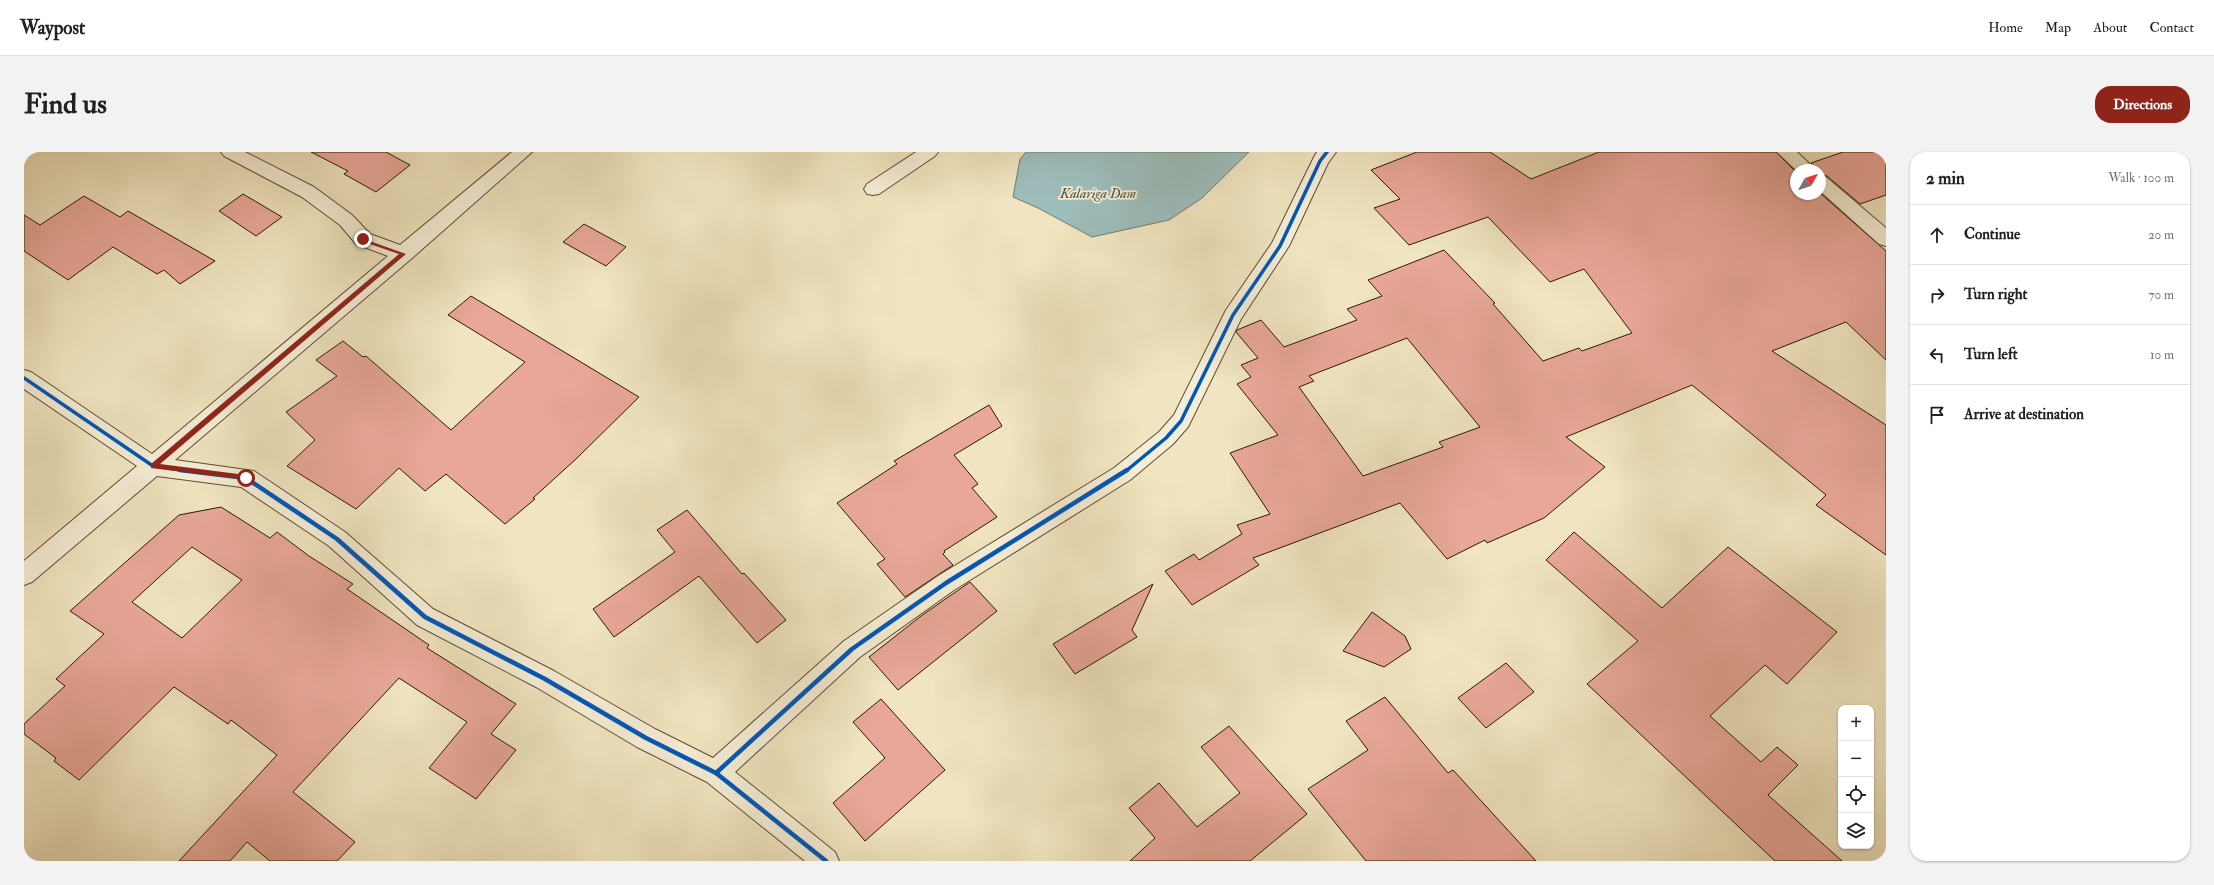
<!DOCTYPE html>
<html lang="en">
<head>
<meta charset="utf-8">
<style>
  body { margin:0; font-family:"IM FELL Double Pica",serif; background:#f2f2f2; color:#202124 }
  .controls { position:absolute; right:12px; bottom:12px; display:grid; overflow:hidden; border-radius:8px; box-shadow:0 1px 3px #0004 }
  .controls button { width:36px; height:36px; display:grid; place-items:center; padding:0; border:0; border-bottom:1px solid #e0e0e0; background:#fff; color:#202124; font:20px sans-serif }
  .compass { position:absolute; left:1766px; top:12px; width:36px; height:36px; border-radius:50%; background:#fff; box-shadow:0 1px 3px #0004; rotate:51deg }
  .stop { position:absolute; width:12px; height:12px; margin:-9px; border:3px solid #8f2418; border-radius:50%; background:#fff }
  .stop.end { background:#8f2418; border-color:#fff; box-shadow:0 1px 4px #0008 }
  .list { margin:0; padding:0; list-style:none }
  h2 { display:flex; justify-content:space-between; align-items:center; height:52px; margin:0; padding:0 16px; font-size:17px }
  h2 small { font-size:13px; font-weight:400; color:#757577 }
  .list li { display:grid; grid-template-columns:26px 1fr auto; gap:12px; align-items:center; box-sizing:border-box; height:60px; padding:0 16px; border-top:1px solid #e0e0e0 }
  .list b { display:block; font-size:15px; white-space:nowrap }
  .list em { font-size:13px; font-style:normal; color:#757577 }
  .icon { flex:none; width:22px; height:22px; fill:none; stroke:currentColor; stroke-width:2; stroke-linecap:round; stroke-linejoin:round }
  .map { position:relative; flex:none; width:1862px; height:709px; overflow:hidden; border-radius:16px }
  header { display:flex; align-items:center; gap:24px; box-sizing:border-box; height:56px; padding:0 20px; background:#fff; border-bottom:1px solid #e0e0e0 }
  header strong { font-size:19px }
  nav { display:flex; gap:22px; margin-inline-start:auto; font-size:14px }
  .intro { display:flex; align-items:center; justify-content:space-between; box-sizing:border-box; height:96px; padding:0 24px }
  h1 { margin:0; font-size:28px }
  .button { padding:10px 18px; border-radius:16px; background:#8f2418; color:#fff; font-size:14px; font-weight:700 }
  main { display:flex; gap:24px; padding:0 24px }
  aside { flex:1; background:#fff; border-radius:16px; box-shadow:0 1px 3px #0004 }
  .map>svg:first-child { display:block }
  .water { fill:#9dbdbb; stroke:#717b70 }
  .building { fill:#e8a798; stroke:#2f1800; fill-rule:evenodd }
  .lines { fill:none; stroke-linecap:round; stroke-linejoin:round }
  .street-casing { stroke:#5f4b30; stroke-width:2 }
  .street { fill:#f5eed6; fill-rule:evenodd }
  .cycleway-far1-casing { stroke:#f5eed6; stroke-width:5.5 }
  .cycleway-casing { stroke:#f5eed6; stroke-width:7 }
  .cycleway-far1 { stroke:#0057b8; stroke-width:3.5 }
  .cycleway { stroke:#0057b8; stroke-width:4.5 }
  .route { fill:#8f2418 }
  .labels { text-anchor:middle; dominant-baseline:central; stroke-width:3.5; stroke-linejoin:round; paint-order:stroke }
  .water-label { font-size:14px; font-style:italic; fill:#565241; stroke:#f5eed6 }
</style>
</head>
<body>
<header>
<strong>Waypost</strong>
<nav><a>Home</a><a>Map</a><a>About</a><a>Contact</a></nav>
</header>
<div class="intro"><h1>Find us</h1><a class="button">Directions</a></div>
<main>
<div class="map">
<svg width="1862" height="709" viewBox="0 0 1862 709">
  <rect width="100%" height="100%" fill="#f0e5c0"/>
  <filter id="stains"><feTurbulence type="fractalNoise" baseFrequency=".005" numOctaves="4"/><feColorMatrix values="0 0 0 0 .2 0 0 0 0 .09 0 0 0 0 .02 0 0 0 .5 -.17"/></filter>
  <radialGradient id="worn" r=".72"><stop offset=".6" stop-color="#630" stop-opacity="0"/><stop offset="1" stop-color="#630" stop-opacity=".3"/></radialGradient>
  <polygon class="water" points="1002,0 1225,0 1178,46 1145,68 1068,85 1014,56 989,45 996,7"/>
  <g class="building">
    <polygon points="287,0 362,0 386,13 352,40 320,22 324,19"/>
    <path d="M 1393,0 L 1466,0 L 1507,27 L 1575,0 L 1752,0 L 1772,20 L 1772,42 L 1796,41 L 1862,99 L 1862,208 L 1822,170 L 1748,199 L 1862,273 L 1862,403 L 1792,353 L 1802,343 L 1668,233 L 1542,285 L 1581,315 L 1520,366 L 1463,391 L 1461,388 L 1423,407 L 1376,351 L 1229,406 L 1235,413 L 1168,453 L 1141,419 L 1170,402 L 1175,408 L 1218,382 L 1213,373 L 1246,362 L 1206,301 L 1254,283 L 1213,232 L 1227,225 L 1217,213 L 1234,206 L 1212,180 L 1213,178 L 1237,168 L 1260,195 L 1333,168 L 1323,157 L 1358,144 L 1344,128 L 1420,98 L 1471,151 L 1469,152 L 1519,209 L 1555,196 L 1558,199 L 1608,181 L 1560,117 L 1526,130 L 1464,65 L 1385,93 L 1350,56 L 1376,47 L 1347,18 ZM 1383,186 L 1456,275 L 1415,290 L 1419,295 L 1339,324 L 1275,235 L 1290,229 L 1285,224 Z"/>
    <polygon points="1819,0 1862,0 1862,43 1836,52 1803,24 1796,22 1796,18 1787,11"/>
    <polygon points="219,42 258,65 232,84 195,59"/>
    <polygon points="60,44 96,65 104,59 191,109 156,132 140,118 133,122 89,95 44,128 0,99 0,63 16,73"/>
    <polygon points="560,72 602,95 582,114 539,90"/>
    <polygon points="447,144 615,245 552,307 509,346 511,347 481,372 422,322 401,339 375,316 332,357 263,314 291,288 262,260 313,224 292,208 319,189 339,205 342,204 427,278 501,210 424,163"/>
    <polygon points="965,253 978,274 930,303 954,332 948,336 973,365 920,399 921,400 919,402 929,413 881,445 853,412 861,407 813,351 873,312 870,309"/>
    <path d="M 197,355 L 246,386 L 253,380 L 285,404 L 329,432 L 323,437 L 405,493 L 403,496 L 492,552 L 467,582 L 492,598 L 452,647 L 405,616 L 443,570 L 375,526 L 269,640 L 331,690 L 313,709 L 246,709 L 223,690 L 206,709 L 155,709 L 253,603 L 207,568 L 204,572 L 150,535 L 55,628 L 30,609 L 32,606 L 0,582 L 0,572 L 41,534 L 32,527 L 80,482 L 46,459 L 155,363 ZM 168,395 L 218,428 L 158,486 L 108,450 Z"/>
    <polygon points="663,358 718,422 720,421 762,468 733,491 675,424 590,485 569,457 651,400 633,378"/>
    <polygon points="1550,380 1638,456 1704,395 1813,480 1763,532 1741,513 1686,564 1737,610 1753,595 1774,613 1744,643 1818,709 1751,709 1563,532 1614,489 1522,408"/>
    <polygon points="946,430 973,459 874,538 845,505 897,464"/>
    <polygon points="1129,432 1108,478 1113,485 1051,522 1029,492"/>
    <polygon points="1348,460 1381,484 1387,497 1360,515 1319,499"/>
    <polygon points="1482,511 1510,540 1462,576 1434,546"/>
    <polygon points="1361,545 1424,621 1429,618 1512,709 1342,709 1284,637 1344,598 1322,569"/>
    <polygon points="857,547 921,618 841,689 809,651 861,606 829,570"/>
    <polygon points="1205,574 1283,662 1226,709 1106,709 1131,686 1105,656 1135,631 1173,675 1216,641 1177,595"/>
  </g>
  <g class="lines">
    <defs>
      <g id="street">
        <polygon points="197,0 221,0 290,35 328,63 346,82 376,93 488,0 508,0 387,107 151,308 230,319 321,380 409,457 530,519 631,577 689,606 820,489 914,424 1090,316 1135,280 1150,263 1202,158 1248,91 1290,5 1293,0 1312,0 1304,11 1265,94 1217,167 1164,275 1149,292 1106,328 930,438 836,505 711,620 811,700 815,709 781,709 683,630 613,595 512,535 393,473 305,394 217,335 133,324 8,430 0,433 0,409 113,314 0,237 0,218 7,220 128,302 364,104 332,92 316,73 278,45 200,4"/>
        <polygon points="892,0 914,0 911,4 855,42 849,43 843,42 840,37 843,32"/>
        <polygon points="1753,0 1773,0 1792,18 1772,18"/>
        <polygon points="1796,23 1802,25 1862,76 1862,94 1855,92 1796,39"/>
      </g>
    </defs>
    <use href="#street" class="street-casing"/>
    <use href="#street" class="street"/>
    <defs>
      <g id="cycleway-far1">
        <polyline points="0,226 129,314 164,319"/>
        <polyline points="1102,319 1142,286 1157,269 1209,163 1256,94 1296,9 1303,0"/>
      </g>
      <g id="cycleway">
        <polyline points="156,318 222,326 313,387 401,465 521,527 622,586 692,621 802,709"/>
        <polyline points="692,621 828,497 922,431 1103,318"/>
      </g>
    </defs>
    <use href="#cycleway-far1" class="cycleway-far1-casing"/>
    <use href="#cycleway" class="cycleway-casing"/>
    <use href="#cycleway-far1" class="cycleway-far1"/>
    <use href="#cycleway" class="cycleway"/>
  </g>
  <polygon class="route" points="337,86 382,102 136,312 222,323 225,326 224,328 127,316 127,312 375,102 337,89"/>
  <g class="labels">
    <g class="water-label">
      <text x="1074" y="41">Kalariga Dam</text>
    </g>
  </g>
  <rect width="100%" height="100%" filter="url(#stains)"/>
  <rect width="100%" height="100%" fill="url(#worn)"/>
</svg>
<div class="controls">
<button>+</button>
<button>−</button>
<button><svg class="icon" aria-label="locate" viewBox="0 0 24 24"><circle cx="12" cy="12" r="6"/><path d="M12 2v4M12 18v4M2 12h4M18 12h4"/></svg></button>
<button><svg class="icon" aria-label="layers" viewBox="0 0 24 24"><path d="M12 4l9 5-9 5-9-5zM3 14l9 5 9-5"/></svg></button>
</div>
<svg class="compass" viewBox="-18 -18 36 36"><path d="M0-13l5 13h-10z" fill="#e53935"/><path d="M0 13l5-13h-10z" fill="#757577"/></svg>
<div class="stop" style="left:222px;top:326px"></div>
<div class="stop end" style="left:339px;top:87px"></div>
</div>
<aside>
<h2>2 min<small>Walk · 100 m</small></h2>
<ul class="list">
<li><svg class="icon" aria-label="ahead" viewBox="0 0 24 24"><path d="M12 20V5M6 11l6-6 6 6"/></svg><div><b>Continue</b></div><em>20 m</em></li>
<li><svg class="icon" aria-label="right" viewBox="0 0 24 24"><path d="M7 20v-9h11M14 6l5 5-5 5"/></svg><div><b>Turn right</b></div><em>70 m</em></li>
<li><svg class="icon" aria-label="left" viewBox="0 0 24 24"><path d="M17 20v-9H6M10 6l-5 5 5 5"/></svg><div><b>Turn left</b></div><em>10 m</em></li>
<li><svg class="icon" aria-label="arrive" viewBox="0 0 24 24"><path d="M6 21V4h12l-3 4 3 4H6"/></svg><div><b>Arrive at destination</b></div></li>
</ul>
</aside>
</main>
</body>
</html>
